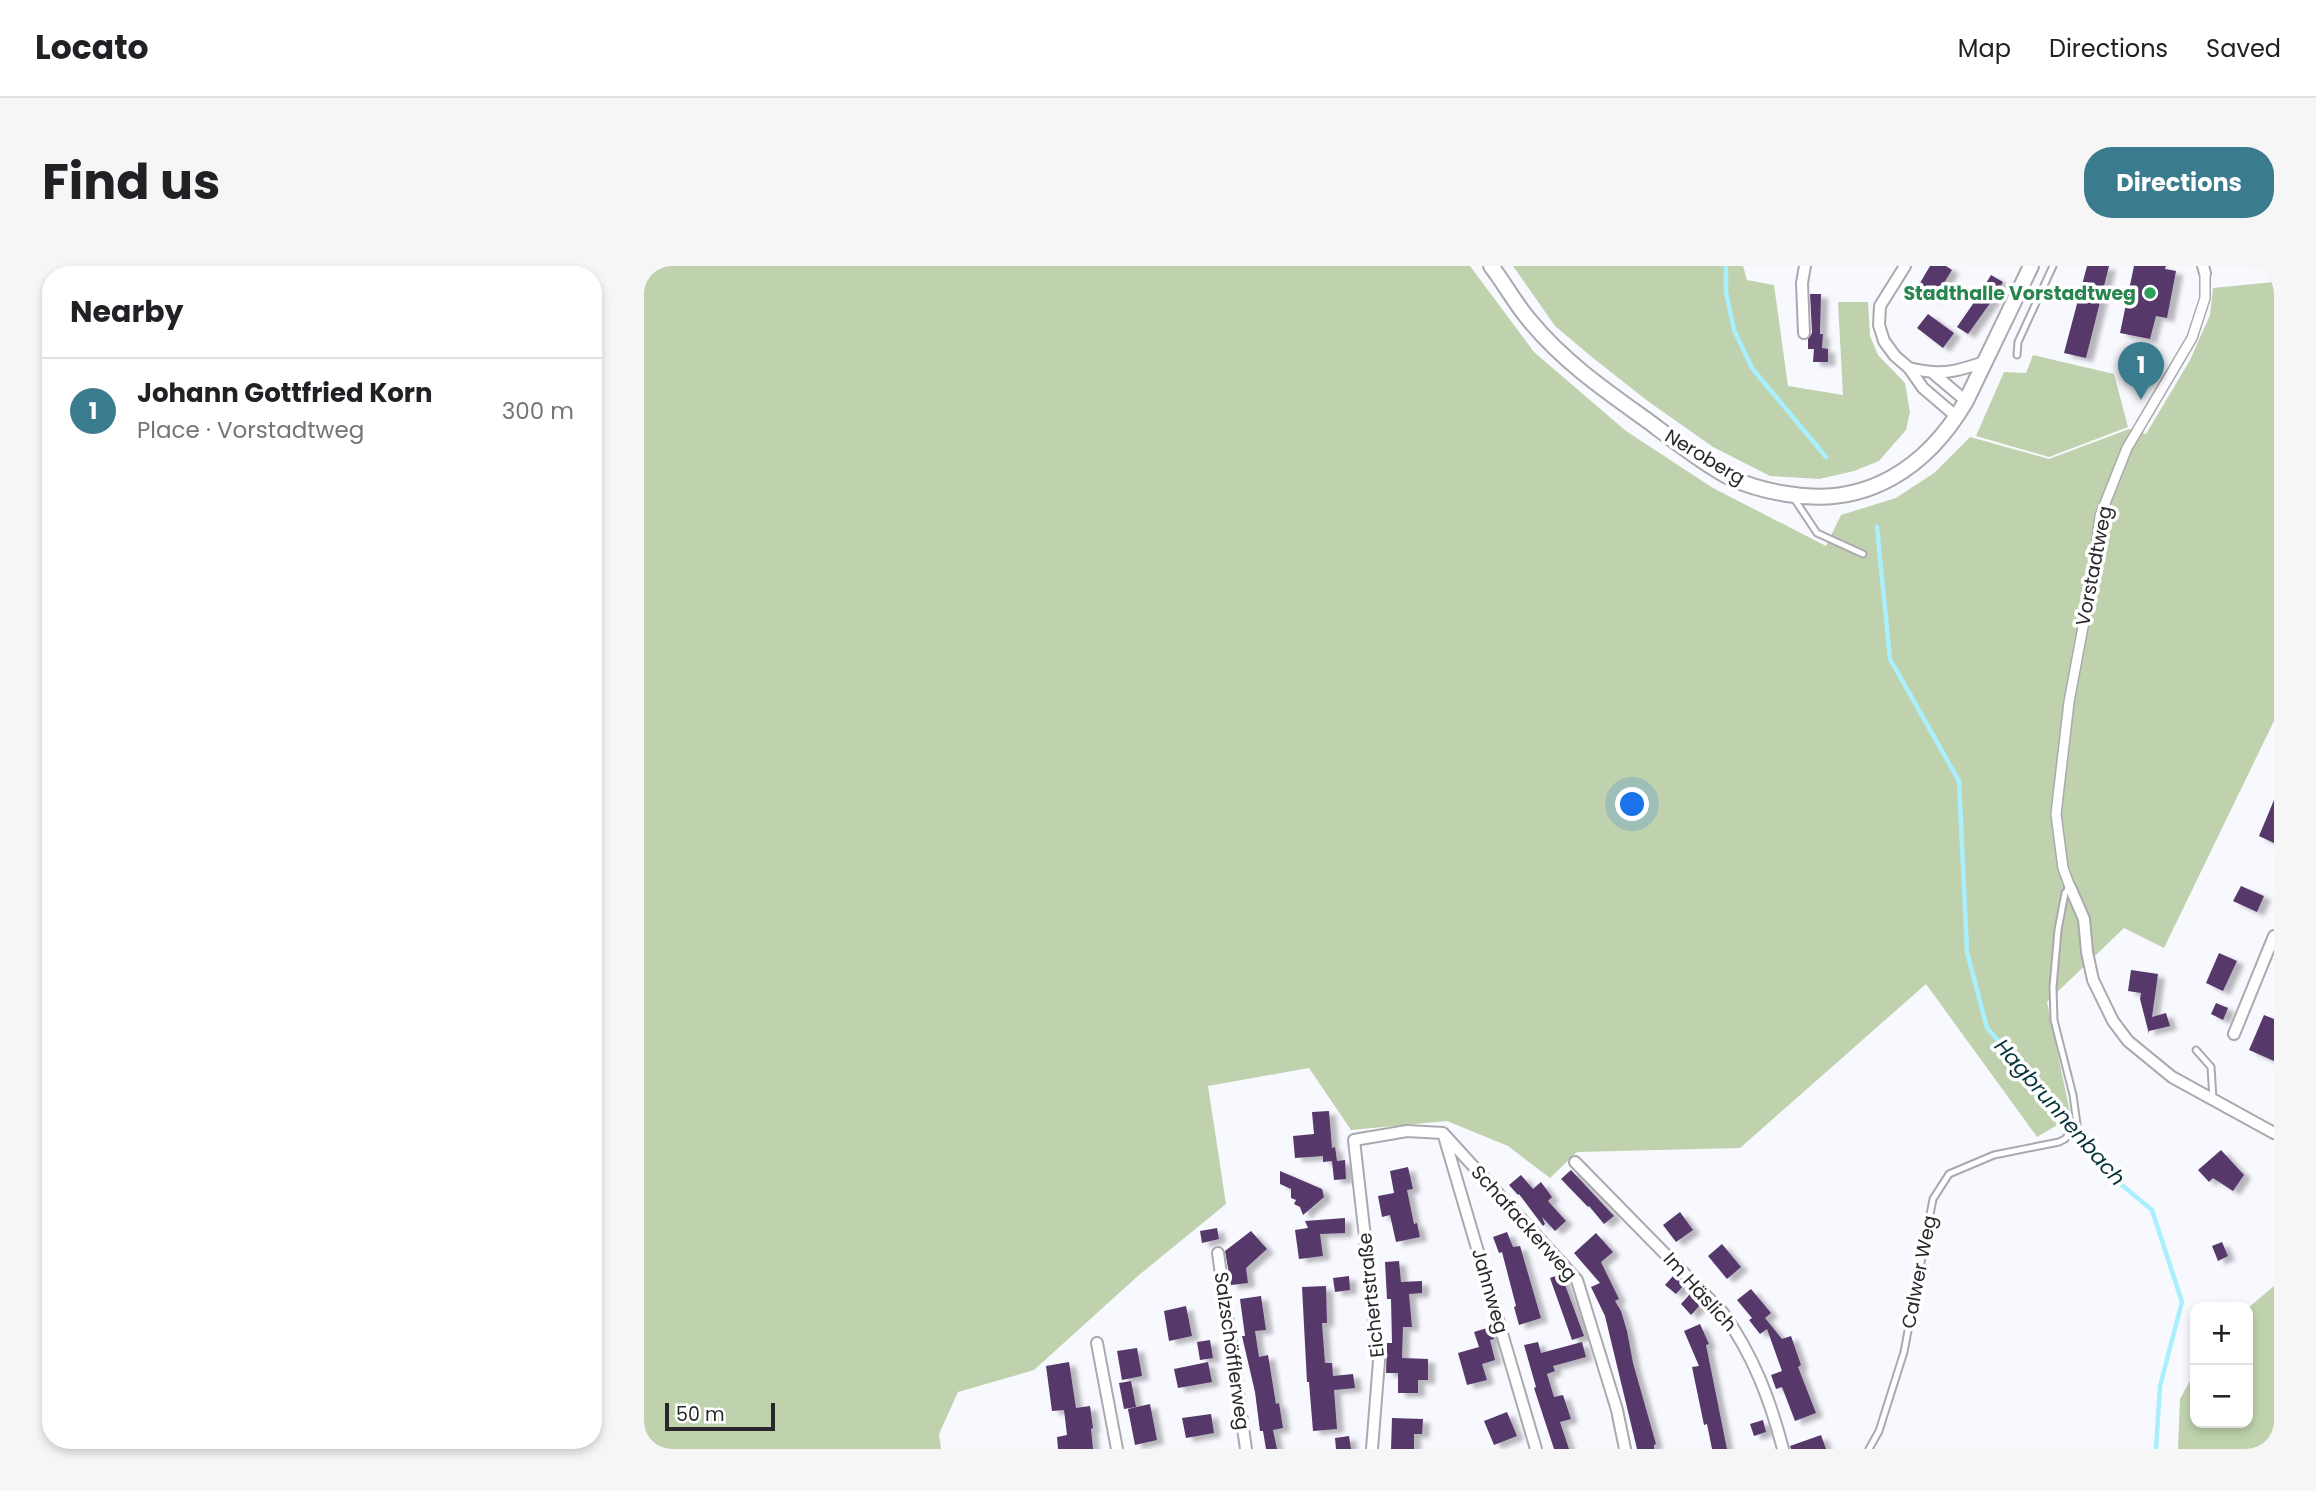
<!DOCTYPE html>
<html lang="en">
<head>
<meta charset="utf-8">
<style>
  body { margin:0; font-family:Poppins,sans-serif; background:#f6f6f6; color:#202124 }
  .controls { position:absolute; right:21px; bottom:21px; display:grid; overflow:hidden; border-radius:14px; box-shadow:0 4px 10px #0003 }
  .controls button { width:63px; height:63px; display:grid; place-items:center; padding:0; border:0; border-bottom:2px solid #e0e0e0; background:#fff; color:#202124; font:35px sans-serif }
  .scale { position:absolute; left:21px; bottom:18px; width:110px; box-sizing:border-box; padding-left:7px; border:4px solid #28282b; border-top:0; font-size:19px; line-height:24px; white-space:nowrap; color:#28282b; -webkit-text-stroke:5px #fff; paint-order:stroke }
  .you { position:absolute; left:989px; top:539px; width:24px; height:24px; margin:-18px; border:5px solid #fff; border-radius:50%; background:#1a73e8; box-shadow:0 0 0 10px #1a73e833 }
  .badge { display:grid; place-items:center; width:46px; height:46px; border-radius:50%; background:#3a7b8e; color:#fff; font-size:23px; font-weight:700 }
  .pin { position:absolute; translate:-50% -58px; filter:drop-shadow(0 2px 4px #0008) }
  .pin::after { content:''; position:absolute; top:37px; width:24px; height:21px; background:inherit; clip-path:polygon(0 0,100% 0,50% 100%) }
  .list { margin:0; padding:0; list-style:none }
  h2 { display:flex; justify-content:space-between; align-items:center; height:91px; margin:0; padding:0 28px; font-size:30px }
  h2 small { font-size:23px; font-weight:400; color:#757577 }
  .list li { display:grid; grid-template-columns:46px 1fr auto; gap:21px; align-items:center; box-sizing:border-box; height:105px; padding:0 28px; border-top:2px solid #e0e0e0 }
  .list b { display:block; font-size:26px; white-space:nowrap }
  .list p { margin:0; font-size:23px; white-space:nowrap; color:#757577 }
  .list em { font-size:23px; font-style:normal; color:#757577 }
  .map { position:relative; flex:none; width:1630px; height:1183px; overflow:hidden; border-radius:28px }
  header { display:flex; align-items:center; gap:42px; box-sizing:border-box; height:98px; padding:0 35px; background:#fff; border-bottom:2px solid #e0e0e0 }
  header strong { font-size:33px }
  nav { display:flex; gap:38px; margin-inline-start:auto; font-size:24px }
  .intro { display:flex; align-items:center; justify-content:space-between; box-sizing:border-box; height:168px; padding:0 42px }
  h1 { margin:0; font-size:49px }
  .button { padding:18px 32px; border-radius:28px; background:#3a7b8e; color:#fff; font-size:24px; font-weight:700 }
  main { display:flex; gap:42px; padding:0 42px }
  aside { flex:1; background:#fff; border-radius:28px; box-shadow:0 4px 10px #0003 }
  .map>svg:first-child { display:block }
  .green { fill:#c0d2ad }
  .lines { fill:none; stroke-linecap:round; stroke-linejoin:round }
  .stream { stroke:#aaeffd; stroke-width:4.5 }
  .building { fill:#56386b; filter:url(#shadow) }
  .service-casing { stroke:#a9a9af; stroke-width:9 }
  .pedestrian-casing { stroke:#a9a9af; stroke-width:12 }
  .minor-casing { stroke:#a9a9af; stroke-width:14 }
  .tertiary-casing { stroke:#a9a9af; stroke-width:18 }
  .service { stroke:#fff; stroke-width:5 }
  .pedestrian { stroke:#fff; stroke-width:9 }
  .minor { stroke:#fff; stroke-width:10 }
  .tertiary { stroke:#fff; stroke-width:14 }
  .leisure-dot { fill:#2e9e5b; stroke:#fff; stroke-width:2.5 }
  .labels { text-anchor:middle; dominant-baseline:central; stroke-width:7; stroke-linejoin:round; paint-order:stroke }
  .leisure-label { font-size:19px; font-weight:bold; fill:#27864d; stroke:#fff; text-anchor:end }
  .street-label { font-size:19px; fill:#28282b; stroke:#fff }
  .water-label { font-size:21px; font-style:italic; fill:#08353c; stroke:#fff }
</style>
</head>
<body>
<header>
<strong>Locato</strong>
<nav><a>Map</a><a>Directions</a><a>Saved</a></nav>
</header>
<div class="intro"><h1>Find us</h1><a class="button">Directions</a></div>
<main>
<aside>
<h2>Nearby<small></small></h2>
<ul class="list">
<li><span class="badge">1</span><div><b>Johann Gottfried Korn</b><p>Place · Vorstadtweg</p></div><em>300 m</em></li>
</ul>
</aside>
<div class="map">
<svg width="1630" height="1183" viewBox="0 0 1630 1183">
  <defs>
    <filter id="shadow"><feDropShadow dx="7" dy="4" stdDeviation="2" flood-color="#0004"/></filter>
  </defs>
  <rect width="100%" height="100%" fill="#f8f8ff"/>
  <g class="green">
    <polygon points="0,0 826,0 890,86 982,165 1069,222 1182,280 1197,249 1252,232 1290,207 1326,171 1405,193 1485,163 1502,168 1546,94 1566,49 1569,22 1630,16 1630,455 1520,682 1480,662 1403,736 1427,851 1393,871 1282,718 1096,882 933,886 906,912 864,880 803,855 707,864 665,802 564,820 582,938 495,1009 390,1104 314,1126 295,1168 297,1183 0,1183"/>
    <polygon points="869,0 1099,0 1103,14 1130,19 1144,120 1199,129 1194,36 1224,36 1226,70 1234,89 1261,117 1266,146 1262,164 1235,195 1210,205 1175,213 1126,210 1069,181 1005,136 949,92 911,60"/>
    <polygon points="1389,89 1470,108 1484,161 1405,191 1332,170 1360,106 1382,107"/>
    <polygon points="1630,1020 1630,1183 1534,1183 1536,1133 1551,1106 1551,1157 1604,1157 1604,1042"/>
  </g>
  <g class="lines">
    <g class="stream">
      <polyline points="1082,0 1082,26 1090,64 1108,102 1182,191"/>
      <polyline points="1233,261 1246,393 1315,515 1323,686 1343,762 1401,827 1473,915 1508,944 1538,1036 1516,1120 1512,1183"/>
    </g>
  </g>
  <g class="building">
    <polygon points="1286,0 1302,0 1308,4 1290,33 1273,22"/>
    <polygon points="1443,0 1465,0 1442,92 1420,87"/>
    <polygon points="1490,0 1522,0 1521,3 1532,5 1523,52 1512,50 1506,73 1476,67"/>
    <polygon points="1347,9 1359,16 1349,33 1324,68 1313,61 1333,32"/>
    <polygon points="1166,28 1177,28 1176,68 1179,68 1178,82 1184,83 1184,96 1169,96 1170,83 1164,83 1164,73 1168,67"/>
    <polygon points="1284,48 1310,67 1299,82 1273,62"/>
    <polygon points="1630,534 1630,577 1615,570"/>
    <polygon points="1597,620 1620,630 1613,646 1589,635"/>
    <polygon points="1575,687 1593,695 1579,725 1562,717"/>
    <polygon points="1487,704 1514,708 1508,751 1522,747 1526,760 1505,765 1505,768 1496,733 1497,727 1484,725"/>
    <polygon points="1572,737 1584,742 1579,754 1567,748"/>
    <polygon points="1620,749 1630,753 1630,795 1605,784"/>
    <polygon points="685,845 688,882 691,881 693,895 701,894 702,913 690,914 688,895 679,896 679,890 651,892 649,870 670,868 668,846"/>
    <polygon points="1577,884 1600,909 1589,925 1569,912 1565,916 1554,904"/>
    <polygon points="764,901 769,923 763,924 770,958 773,957 776,971 752,976 746,949 738,951 734,930 750,927 746,905"/>
    <polygon points="927,904 970,950 960,958 945,940 944,941 917,913"/>
    <polygon points="636,905 678,923 680,931 659,949 656,941 650,938 652,934 647,932 647,923 636,918"/>
    <polygon points="877,909 889,923 897,916 908,931 904,935 922,955 911,965 898,951 901,958 899,960 875,928 874,929 865,919"/>
    <polygon points="1036,946 1049,964 1032,976 1019,959"/>
    <polygon points="701,952 701,967 676,968 679,990 655,993 651,964 664,962 661,955"/>
    <polygon points="573,962 575,973 558,977 556,965"/>
    <polygon points="607,965 623,983 602,1002 604,1017 587,1019 581,985"/>
    <polygon points="863,966 869,981 876,980 897,1052 875,1059 870,1041 872,1040 858,986 855,987 849,971"/>
    <polygon points="952,967 969,986 957,996 975,1033 971,1035 977,1045 983,1065 989,1097 1012,1178 1010,1179 1010,1183 993,1183 961,1050 947,1021 956,1017 930,987"/>
    <polygon points="1578,976 1584,990 1574,995 1568,980"/>
    <polygon points="1078,978 1097,1001 1083,1013 1064,990"/>
    <polygon points="755,995 757,1016 778,1015 778,1027 765,1028 768,1061 759,1061 758,1092 784,1093 784,1114 774,1114 774,1127 754,1127 754,1107 742,1107 743,1077 748,1077 747,1033 743,1033 741,996"/>
    <polygon points="917,1008 940,1070 928,1074 906,1012"/>
    <polygon points="705,1010 706,1024 691,1026 689,1012"/>
    <polygon points="1029,1010 1040,1019 1032,1028 1021,1019"/>
    <polygon points="682,1020 683,1057 678,1057 681,1097 688,1097 689,1110 709,1108 711,1122 690,1124 693,1163 669,1165 665,1116 663,1116 658,1021"/>
    <polygon points="1107,1023 1127,1047 1121,1052 1138,1073 1147,1070 1157,1099 1154,1101 1172,1147 1151,1155 1138,1121 1132,1123 1127,1109 1138,1105 1123,1063 1116,1068 1105,1054 1108,1052 1093,1034"/>
    <polygon points="1046,1028 1057,1038 1047,1049 1037,1038"/>
    <polygon points="617,1030 622,1064 611,1065 615,1091 624,1089 632,1138 635,1137 639,1162 629,1164 633,1183 622,1183 619,1165 616,1165 611,1126 598,1070 601,1070 596,1033"/>
    <polygon points="542,1040 548,1070 525,1075 520,1045"/>
    <polygon points="1056,1058 1065,1078 1062,1079 1083,1183 1068,1183 1063,1158 1060,1159 1048,1101 1055,1100 1040,1065"/>
    <polygon points="846,1061 850,1073 846,1074 851,1094 838,1098 843,1114 823,1119 814,1087 835,1081 830,1066"/>
    <polygon points="566,1074 569,1092 556,1094 553,1076"/>
    <polygon points="894,1076 897,1087 938,1076 942,1091 909,1100 911,1105 903,1108 910,1131 919,1129 927,1153 916,1156 925,1183 910,1183 890,1122 892,1121 880,1079"/>
    <polygon points="493,1082 498,1110 478,1114 473,1085"/>
    <polygon points="425,1096 432,1142 446,1140 449,1162 447,1163 449,1183 414,1183 413,1171 423,1169 420,1144 408,1145 402,1100"/>
    <polygon points="564,1096 568,1116 534,1122 530,1103"/>
    <polygon points="487,1115 492,1141 480,1143 475,1117"/>
    <polygon points="506,1138 513,1174 491,1179 484,1143"/>
    <polygon points="863,1146 873,1170 850,1179 840,1155"/>
    <polygon points="567,1148 570,1167 542,1172 538,1152"/>
    <polygon points="748,1152 779,1153 778,1168 770,1168 770,1183 747,1183"/>
    <polygon points="1119,1154 1122,1166 1110,1170 1106,1158"/>
    <polygon points="1177,1169 1182,1183 1147,1183 1146,1180"/>
    <polygon points="705,1170 707,1183 692,1183 691,1172"/>
  </g>
  <g class="lines">
    <defs>
      <g id="service">
        <polyline points="1373,89 1374,76 1409,0"/>
        <polyline points="1149,231 1173,267 1219,288"/>
        <polyline points="1552,784 1567,801 1569,833"/>
        <polyline points="1225,1183 1235,1165 1260,1086 1289,933 1305,908 1350,889 1415,876 1421,873 1433,858 1429,829 1410,754 1409,721 1414,664 1421,627 1426,621"/>
      </g>
      <polyline id="pedestrian" points="1426,621 1419,602 1412,548 1425,436 1449,307 1456,250 1483,182 1548,72 1561,32 1561,7"/>
      <g id="minor">
        <polyline points="1261,0 1236,40 1235,59 1240,75 1251,90 1265,102 1279,122 1313,151"/>
        <polyline points="1559,0 1561,7"/>
        <polyline points="1160,67 1158,17 1161,0"/>
        <path d="M 1265,102 C 1298,110 1311,106 1343,95"/>
        <polyline points="1290,108 1322,135"/>
        <polyline points="1426,621 1440,653 1443,686 1449,714 1469,755 1484,775 1528,811 1630,867"/>
        <polyline points="1590,768 1630,670"/>
        <polyline points="800,870 892,1183"/>
        <path d="M 931,896 L 1079,1047 C 1109,1089 1126,1133 1139,1183"/>
        <polyline points="574,987 602,1183"/>
        <polyline points="453,1077 473,1183"/>
        <polyline points="728,1183 735,1095 710,874 763,865 799,867 933,1014 973,1144 981,1183"/>
      </g>
      <path id="tertiary" d="M 847,0 C 861,18 872,39 887,56 C 920,96 962,125 1004,155 C 1028,173 1061,199 1087,212 C 1105,220 1124,225 1143,228 C 1222,242 1283,202 1322,135 L 1387,0"/>
    </defs>
    <use href="#service" class="service-casing"/>
    <use href="#pedestrian" class="pedestrian-casing"/>
    <use href="#minor" class="minor-casing"/>
    <use href="#tertiary" class="tertiary-casing"/>
    <use href="#service" class="service"/>
    <use href="#pedestrian" class="pedestrian"/>
    <use href="#minor" class="minor"/>
    <use href="#tertiary" class="tertiary"/>
  </g>
  <circle class="leisure-dot" cx="1506" cy="27" r="7"/>
  <g class="labels">
    <g class="leisure-label">
      <text x="1492" y="27">Stadthalle Vorstadtweg</text>
    </g>
    <g class="street-label">
      <text transform="translate(1061 191) rotate(31)">Neroberg</text>
      <text transform="translate(1450 300) rotate(-79)">Vorstadtweg</text>
      <text transform="translate(880 957) rotate(48)">Schafackerweg</text>
      <text transform="translate(1275 1006) rotate(-79)">Calwer Weg</text>
      <text transform="translate(846 1025) rotate(74)">Jahnweg</text>
      <text transform="translate(1056 1026) rotate(48)">Im Häslich</text>
      <text transform="translate(727 1029) rotate(-96)">Eichertstraße</text>
      <text transform="translate(588 1085) rotate(82)">Salzschöfflerweg</text>
    </g>
    <g class="water-label">
      <text transform="translate(1416 846) rotate(49)">Hagbrunnenbach</text>
    </g>
  </g>
</svg>
<div class="controls">
<button>+</button>
<button>−</button>
</div>
<div class="scale">50 m</div>
<div class="you"></div>
<div class="pin badge" style="left:1497px;top:134px">1</div>
</div>
</main>
</body>
</html>
